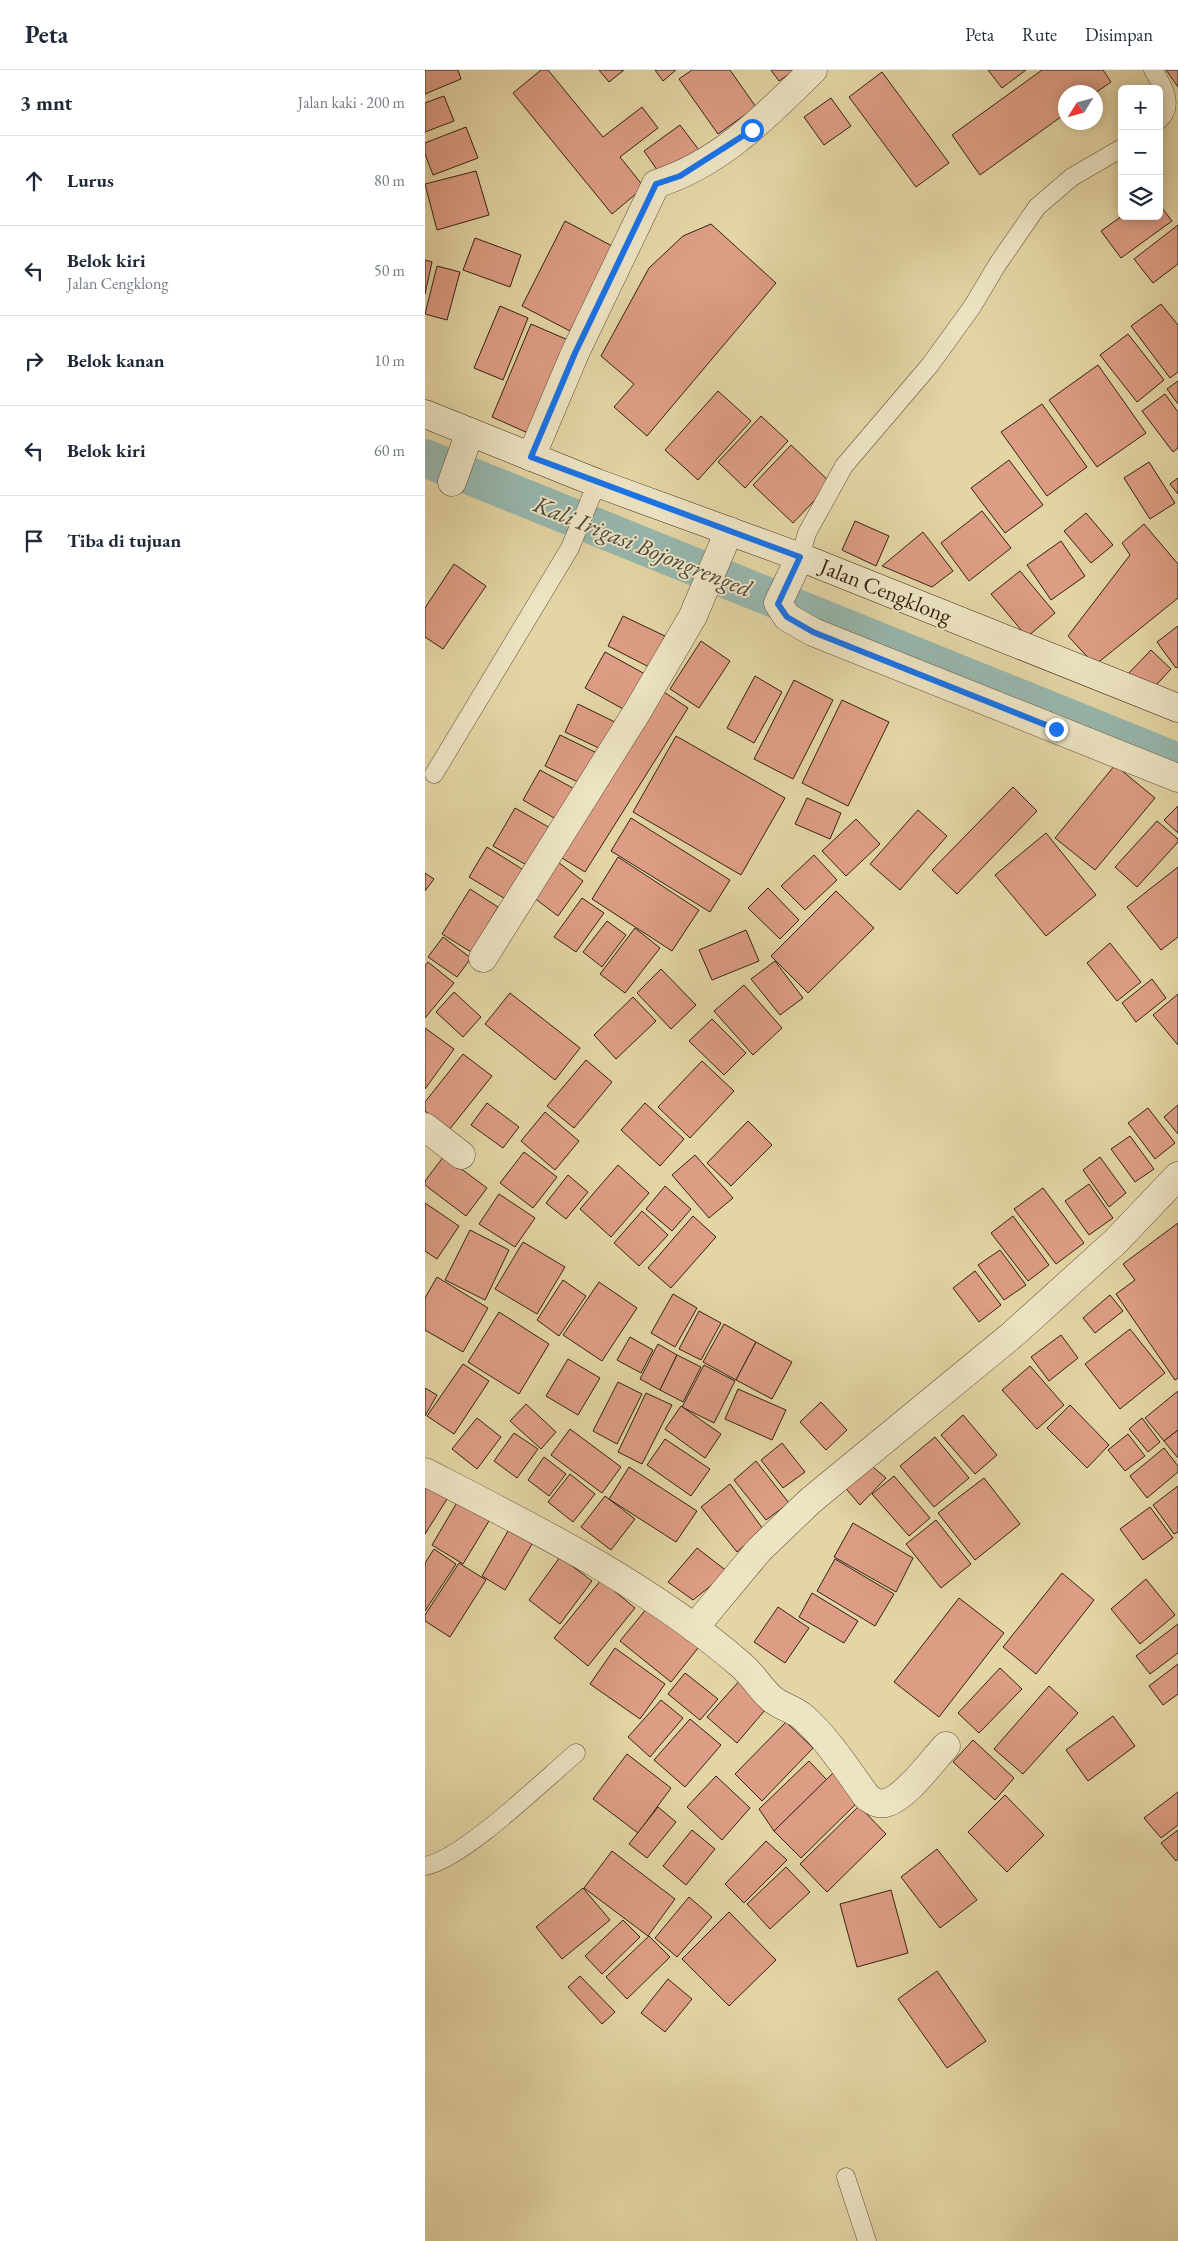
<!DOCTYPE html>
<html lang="id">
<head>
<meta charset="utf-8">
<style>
  body { margin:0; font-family:"EB Garamond",serif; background:#f6f6f7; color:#1f2937 }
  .controls { position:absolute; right:15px; top:15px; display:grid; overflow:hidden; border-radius:8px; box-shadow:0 2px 12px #0003 }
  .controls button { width:45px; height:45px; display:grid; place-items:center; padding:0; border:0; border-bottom:1px solid #e0e1e3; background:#fff; color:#1f2937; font:25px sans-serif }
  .compass { position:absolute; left:633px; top:15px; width:45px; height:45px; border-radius:50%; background:#fff; box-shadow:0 2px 12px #0003; rotate:233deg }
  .stop { position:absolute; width:15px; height:15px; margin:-11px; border:4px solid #1a73e8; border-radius:50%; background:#fff }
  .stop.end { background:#1a73e8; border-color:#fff; box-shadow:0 1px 5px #0008 }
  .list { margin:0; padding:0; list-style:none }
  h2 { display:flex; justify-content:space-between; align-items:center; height:65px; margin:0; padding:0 20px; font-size:21px }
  h2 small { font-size:16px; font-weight:400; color:#747a83 }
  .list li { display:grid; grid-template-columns:32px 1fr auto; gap:15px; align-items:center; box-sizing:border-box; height:90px; padding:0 20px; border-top:1px solid #e0e1e3 }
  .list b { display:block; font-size:19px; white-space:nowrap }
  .list p { margin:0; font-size:16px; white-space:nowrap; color:#747a83 }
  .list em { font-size:16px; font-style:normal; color:#747a83 }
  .icon { flex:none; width:28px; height:28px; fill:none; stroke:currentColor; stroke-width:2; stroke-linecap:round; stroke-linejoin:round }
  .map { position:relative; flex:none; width:753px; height:2171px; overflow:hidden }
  header { display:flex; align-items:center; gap:30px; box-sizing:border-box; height:70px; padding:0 25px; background:#fff; border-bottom:1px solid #e0e1e3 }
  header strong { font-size:24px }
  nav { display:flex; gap:28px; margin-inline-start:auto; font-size:18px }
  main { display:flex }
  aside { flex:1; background:#fff }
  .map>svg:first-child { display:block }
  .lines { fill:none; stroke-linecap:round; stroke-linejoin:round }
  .canal { stroke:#97b7ae; stroke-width:38 }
  .building { fill:#dd9d84; stroke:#342216 }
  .lane-casing { stroke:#604f3a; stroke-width:19 }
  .street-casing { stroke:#604f3a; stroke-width:29 }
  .secondary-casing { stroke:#342216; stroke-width:29 }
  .lane { stroke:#ede4c4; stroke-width:18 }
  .street { stroke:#ede4c4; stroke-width:28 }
  .secondary { stroke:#ede4c4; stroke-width:28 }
  .route { stroke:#1a73e8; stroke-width:6 }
  .labels { text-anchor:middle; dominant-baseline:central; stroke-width:4; stroke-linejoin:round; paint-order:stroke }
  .street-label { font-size:22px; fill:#342216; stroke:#ede4c4 }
  .water-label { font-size:24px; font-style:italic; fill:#4d473c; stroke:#ede4c4 }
</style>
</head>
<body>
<header>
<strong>Peta</strong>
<nav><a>Peta</a><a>Rute</a><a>Disimpan</a></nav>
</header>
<main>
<aside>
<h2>3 mnt<small>Jalan kaki · 200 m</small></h2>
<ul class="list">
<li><svg class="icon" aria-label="ahead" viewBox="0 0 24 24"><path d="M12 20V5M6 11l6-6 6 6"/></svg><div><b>Lurus</b></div><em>80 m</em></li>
<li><svg class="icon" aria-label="left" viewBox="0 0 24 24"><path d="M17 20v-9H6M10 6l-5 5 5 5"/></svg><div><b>Belok kiri</b><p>Jalan Cengklong</p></div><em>50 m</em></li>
<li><svg class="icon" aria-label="right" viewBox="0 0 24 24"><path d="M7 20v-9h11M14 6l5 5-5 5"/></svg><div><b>Belok kanan</b></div><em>10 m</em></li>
<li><svg class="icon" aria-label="left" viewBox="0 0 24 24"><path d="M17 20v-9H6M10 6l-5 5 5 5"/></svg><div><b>Belok kiri</b></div><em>60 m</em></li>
<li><svg class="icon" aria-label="arrive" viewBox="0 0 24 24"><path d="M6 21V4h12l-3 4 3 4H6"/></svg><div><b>Tiba di tujuan</b></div></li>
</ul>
</aside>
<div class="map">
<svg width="753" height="2171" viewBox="0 0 753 2171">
  <rect width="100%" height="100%" fill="#e4d5a4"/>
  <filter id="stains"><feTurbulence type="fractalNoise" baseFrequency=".004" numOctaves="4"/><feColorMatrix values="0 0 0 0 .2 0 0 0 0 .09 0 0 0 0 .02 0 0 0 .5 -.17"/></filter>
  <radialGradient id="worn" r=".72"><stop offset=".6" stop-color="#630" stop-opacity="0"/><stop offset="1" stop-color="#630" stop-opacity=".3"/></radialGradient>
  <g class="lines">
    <g class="canal">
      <polyline points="0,388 19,396"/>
      <polyline points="45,406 753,692"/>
    </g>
  </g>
  <g class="building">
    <polygon points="0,0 33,0 36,9 0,24"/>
    <polygon points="116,0 123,0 178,67 217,37 233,58 195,87 219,117 187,144 88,23"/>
    <polygon points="174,0 199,0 184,12"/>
    <polygon points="230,0 251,0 238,11"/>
    <polygon points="267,0 305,0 331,37 293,64 254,9"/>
    <polygon points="346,0 370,0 354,11"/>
    <polygon points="563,0 601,0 577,18"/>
    <polygon points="617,0 678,0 686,12 670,23 640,22 640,44 555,105 527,65"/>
    <polygon points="741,0 753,0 753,17"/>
    <polygon points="457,2 524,93 491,117 424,27"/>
    <polygon points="19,26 29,51 0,62 0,33"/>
    <polygon points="406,28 426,56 399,75 379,47"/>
    <polygon points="255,55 274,80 237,107 219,81"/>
    <polygon points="41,57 53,88 8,105 0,84 0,73"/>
    <polygon points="51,101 64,145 12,160 0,114"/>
    <polygon points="734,134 747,151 696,188 676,161 697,146 734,146"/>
    <polygon points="140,151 189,177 145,261 97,236"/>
    <polygon points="286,154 351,213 222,366 189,337 209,314 176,286 224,198 258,166"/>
    <polygon points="753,155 753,194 728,213 709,189"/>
    <polygon points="50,168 96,185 85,217 38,200"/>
    <polygon points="0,190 7,192 0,224"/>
    <polygon points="12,196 35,202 22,250 0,244"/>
    <polygon points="736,234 753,255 753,302 745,308 706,256"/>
    <polygon points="75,236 103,248 78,310 49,298"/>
    <polygon points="106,254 143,270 103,363 67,347"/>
    <polygon points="703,264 739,310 712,332 675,285"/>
    <polygon points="673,295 721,363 672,397 624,330"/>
    <polygon points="753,311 753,334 742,319"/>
    <polygon points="293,321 326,351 273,410 240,380"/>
    <polygon points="740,324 753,342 753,378 748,382 717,341"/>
    <polygon points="617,334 662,397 622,426 576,362"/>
    <polygon points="336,346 363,371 320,418 293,392"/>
    <polygon points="366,375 406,413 368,453 328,415"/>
    <polygon points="584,390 618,435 580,463 546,418"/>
    <polygon points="724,392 750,433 725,449 699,408"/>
    <polygon points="753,408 753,424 745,414"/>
    <polygon points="557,441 586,478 544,511 516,473"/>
    <polygon points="661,443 688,475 666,493 639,461"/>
    <polygon points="430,451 464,466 451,496 417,480"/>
    <polygon points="719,454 753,494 753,528 670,595 643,566 705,485 697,473"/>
    <polygon points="498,462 528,501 507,517 457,496"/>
    <polygon points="636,471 660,506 626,530 602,495"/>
    <polygon points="29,494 61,516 18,579 0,567 0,538"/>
    <polygon points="595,501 630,543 602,567 566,524"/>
    <polygon points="198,546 240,566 224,597 183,576"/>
    <polygon points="753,556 753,597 751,598 732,572"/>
    <polygon points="276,571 305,591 274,638 245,619"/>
    <polygon points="726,580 746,599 722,625 701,606"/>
    <polygon points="180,582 220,604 200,640 160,618"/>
    <polygon points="330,606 357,622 329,673 302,658"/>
    <polygon points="369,610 408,630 368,709 329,689"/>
    <polygon points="236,620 263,638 160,802 132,785"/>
    <polygon points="417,630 464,652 423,736 377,713"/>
    <polygon points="153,634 194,654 180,681 140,662"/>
    <polygon points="135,665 176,685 161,716 120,696"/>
    <polygon points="251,666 360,728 316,805 208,742"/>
    <polygon points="690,695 730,728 670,800 630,768"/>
    <polygon points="115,700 155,722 138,753 98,730"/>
    <polygon points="588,717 612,741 532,824 507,800"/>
    <polygon points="382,728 416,743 405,769 370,754"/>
    <polygon points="753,736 753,763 739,750"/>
    <polygon points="90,738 134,763 112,801 68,776"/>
    <polygon points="493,740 522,766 475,820 445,794"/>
    <polygon points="206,748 305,810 285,842 186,781"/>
    <polygon points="431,749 455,774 421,806 397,781"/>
    <polygon points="732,751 753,769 753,772 712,817 690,797"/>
    <polygon points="621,763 671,825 621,866 570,805"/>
    <polygon points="62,777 105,804 87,833 44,807"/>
    <polygon points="389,785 412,810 380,840 356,816"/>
    <polygon points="193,787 274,840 247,881 167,829"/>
    <polygon points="133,792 158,811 133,846 108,827"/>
    <polygon points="753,797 753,867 736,880 702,837"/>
    <polygon points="0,803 9,809 0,821"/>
    <polygon points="343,818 374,850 355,869 323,838"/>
    <polygon points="45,819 73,837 46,882 17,864"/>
    <polygon points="411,821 449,858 383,923 346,886"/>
    <polygon points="157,828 179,843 151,882 129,867"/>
    <polygon points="182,851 201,865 177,897 158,882"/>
    <polygon points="210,858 235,878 200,923 175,904"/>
    <polygon points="321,860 334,891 287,910 274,880"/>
    <polygon points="18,867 46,888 32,907 3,887"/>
    <polygon points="685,873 716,912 692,931 662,893"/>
    <polygon points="350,891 378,928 355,945 326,909"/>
    <polygon points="3,892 29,913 0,948 0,896"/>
    <polygon points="236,899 271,935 246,959 212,923"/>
    <polygon points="727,909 741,928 711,952 697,933"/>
    <polygon points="319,915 357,958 328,985 289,941"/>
    <polygon points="29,922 56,947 38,967 11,942"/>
    <polygon points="85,923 155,978 130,1010 60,954"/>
    <polygon points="753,924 753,975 728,945"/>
    <polygon points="208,927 231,951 191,989 169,965"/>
    <polygon points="287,949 321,983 299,1005 264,971"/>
    <polygon points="0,958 29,979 0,1019"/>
    <polygon points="38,984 67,1006 24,1060 0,1041 0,1032"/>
    <polygon points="161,990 187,1012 149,1058 122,1036"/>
    <polygon points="277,991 309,1021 265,1068 233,1037"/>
    <polygon points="62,1033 94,1057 78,1078 46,1055"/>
    <polygon points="220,1033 259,1069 235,1096 196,1060"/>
    <polygon points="753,1035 753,1064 739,1047"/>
    <polygon points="723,1038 750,1073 730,1089 703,1053"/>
    <polygon points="120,1042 154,1071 130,1100 96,1071"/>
    <polygon points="323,1051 347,1075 306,1116 282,1093"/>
    <polygon points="705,1066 729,1099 710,1112 686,1079"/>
    <polygon points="99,1082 132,1107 108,1138 75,1113"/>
    <polygon points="270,1085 308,1128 284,1148 247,1105"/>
    <polygon points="19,1086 62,1118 41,1146 0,1115 0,1111"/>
    <polygon points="675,1087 701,1123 684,1137 658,1100"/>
    <polygon points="193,1095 224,1123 186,1167 155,1139"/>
    <polygon points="143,1105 163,1122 141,1149 121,1133"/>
    <polygon points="664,1114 688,1148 664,1165 640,1131"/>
    <polygon points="240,1116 266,1139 247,1161 221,1139"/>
    <polygon points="618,1118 659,1173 631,1194 589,1139"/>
    <polygon points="74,1124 110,1148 90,1177 54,1154"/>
    <polygon points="0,1133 34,1156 12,1189 0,1181"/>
    <polygon points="217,1141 243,1165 214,1196 189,1173"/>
    <polygon points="268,1146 291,1167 246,1218 223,1198"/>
    <polygon points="588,1146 624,1195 603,1211 566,1163"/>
    <polygon points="753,1153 753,1308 750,1310 691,1224 710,1210 698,1194"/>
    <polygon points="45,1160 84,1180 60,1230 20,1210"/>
    <polygon points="98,1172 140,1197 112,1244 70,1219"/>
    <polygon points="575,1180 601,1215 579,1230 553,1195"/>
    <polygon points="550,1201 576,1235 554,1252 528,1218"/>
    <polygon points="12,1207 63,1238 38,1282 0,1260 0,1228"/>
    <polygon points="138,1210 161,1226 134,1266 112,1250"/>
    <polygon points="174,1212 212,1238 177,1291 138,1265"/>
    <polygon points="248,1224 272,1238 250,1277 226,1263"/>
    <polygon points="685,1225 698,1241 670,1263 658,1248"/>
    <polygon points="274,1241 296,1253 276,1290 254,1279"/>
    <polygon points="74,1242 124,1274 94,1324 43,1292"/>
    <polygon points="299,1254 331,1272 311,1310 278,1292"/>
    <polygon points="705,1259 740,1303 695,1339 660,1294"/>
    <polygon points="636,1265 653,1288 624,1311 606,1287"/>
    <polygon points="205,1267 228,1280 216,1303 192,1290"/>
    <polygon points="331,1272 367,1292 347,1329 311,1310"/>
    <polygon points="233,1274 252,1285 235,1320 215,1309"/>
    <polygon points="252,1285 276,1297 258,1332 235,1320"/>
    <polygon points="143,1289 175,1308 153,1345 121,1326"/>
    <polygon points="38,1294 64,1311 29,1364 2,1346"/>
    <polygon points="279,1295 310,1311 289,1353 257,1337"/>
    <polygon points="605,1296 639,1335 612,1359 577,1320"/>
    <polygon points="193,1312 217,1324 192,1374 168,1361"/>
    <polygon points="0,1318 12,1325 0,1346"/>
    <polygon points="313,1319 361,1340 347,1370 300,1349"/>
    <polygon points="753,1321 753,1360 739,1371 720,1348"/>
    <polygon points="221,1323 247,1335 217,1394 193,1382"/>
    <polygon points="396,1332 422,1360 401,1380 375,1352"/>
    <polygon points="101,1334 131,1362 116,1379 85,1351"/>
    <polygon points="645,1335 684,1375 662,1398 622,1358"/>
    <polygon points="256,1336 296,1364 280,1388 240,1359"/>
    <polygon points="538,1345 572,1385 550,1404 516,1365"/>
    <polygon points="52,1348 76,1367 52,1399 27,1379"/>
    <polygon points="717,1348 735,1372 723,1382 704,1359"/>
    <polygon points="145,1359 196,1397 177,1423 126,1385"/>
    <polygon points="753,1360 753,1388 739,1371"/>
    <polygon points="89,1363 113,1379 92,1408 69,1391"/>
    <polygon points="703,1364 720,1386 700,1401 683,1380"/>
    <polygon points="510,1367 544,1408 509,1437 475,1396"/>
    <polygon points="240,1369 285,1399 266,1426 222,1395"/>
    <polygon points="357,1373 380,1402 358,1418 336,1390"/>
    <polygon points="739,1378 753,1396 753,1402 722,1428 705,1406"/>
    <polygon points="119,1387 141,1404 124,1426 103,1410"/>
    <polygon points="331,1391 364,1433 341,1450 309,1410"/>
    <polygon points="442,1392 461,1408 435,1435 417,1414"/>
    <polygon points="204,1397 272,1441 251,1472 184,1429"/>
    <polygon points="145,1404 170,1424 148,1452 123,1432"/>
    <polygon points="469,1406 505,1448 484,1466 447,1424"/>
    <polygon points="559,1408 595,1454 550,1490 513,1443"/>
    <polygon points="305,1414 338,1459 312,1482 276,1437"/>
    <polygon points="0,1415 22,1429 0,1464"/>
    <polygon points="753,1416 753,1462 749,1464 728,1435"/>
    <polygon points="37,1424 70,1441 38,1494 7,1475"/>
    <polygon points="180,1426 210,1449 186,1480 156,1457"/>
    <polygon points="725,1437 748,1468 718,1490 695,1459"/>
    <polygon points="90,1449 113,1464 80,1520 57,1506"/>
    <polygon points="511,1450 546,1494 516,1518 481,1474"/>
    <polygon points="428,1453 488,1488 471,1522 409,1487"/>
    <polygon points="272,1478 303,1502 268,1530 243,1512"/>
    <polygon points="9,1479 31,1494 0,1541 0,1493"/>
    <polygon points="135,1487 167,1511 135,1554 104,1530"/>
    <polygon points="410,1489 469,1524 450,1556 392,1521"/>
    <polygon points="34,1493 61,1510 25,1567 0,1551 0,1545"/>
    <polygon points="637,1503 669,1530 611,1604 578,1577"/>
    <polygon points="721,1509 750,1545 715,1574 686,1539"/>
    <polygon points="176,1510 210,1538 163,1596 129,1568"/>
    <polygon points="387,1523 433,1551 419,1573 374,1547"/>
    <polygon points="534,1528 579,1563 514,1647 469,1612"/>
    <polygon points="227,1532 277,1573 246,1612 195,1571"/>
    <polygon points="353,1537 384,1558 360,1593 329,1572"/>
    <polygon points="753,1554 753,1583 725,1604 711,1586"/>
    <polygon points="190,1578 240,1614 215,1649 165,1614"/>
    <polygon points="753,1594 753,1624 738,1635 724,1616"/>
    <polygon points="575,1598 597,1619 554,1663 533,1643"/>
    <polygon points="260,1603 293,1629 275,1650 243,1624"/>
    <polygon points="317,1608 346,1633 312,1673 282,1647"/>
    <polygon points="624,1616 653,1643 598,1704 569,1679"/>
    <polygon points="236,1630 258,1648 225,1687 203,1667"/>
    <polygon points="688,1646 710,1676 663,1711 641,1680"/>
    <polygon points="265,1649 296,1675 260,1717 229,1690"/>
    <polygon points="361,1652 388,1678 337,1731 310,1704"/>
    <polygon points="548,1670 589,1708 570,1730 528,1692"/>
    <polygon points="202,1684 246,1718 213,1763 168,1729"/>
    <polygon points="384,1691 402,1710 349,1761 334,1739"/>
    <polygon points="408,1703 435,1730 376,1788 349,1761"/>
    <polygon points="291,1706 325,1738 297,1770 262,1737"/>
    <polygon points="753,1722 753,1755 736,1768 719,1748"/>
    <polygon points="580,1725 619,1765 582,1802 543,1762"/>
    <polygon points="434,1736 461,1764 402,1822 375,1794"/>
    <polygon points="233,1737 251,1752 222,1788 204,1774"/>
    <polygon points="267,1760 290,1779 261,1815 238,1796"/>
    <polygon points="753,1760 753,1789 751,1791 736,1773"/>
    <polygon points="341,1771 362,1790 319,1833 300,1814"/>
    <polygon points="512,1779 552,1830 515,1858 476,1807"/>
    <polygon points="187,1781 250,1829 223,1866 159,1818"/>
    <polygon points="361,1797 385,1822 345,1859 322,1834"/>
    <polygon points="158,1818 185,1850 137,1889 111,1857"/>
    <polygon points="466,1820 483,1883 432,1897 415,1834"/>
    <polygon points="264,1827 287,1847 252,1887 230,1868"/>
    <polygon points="304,1842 351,1890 304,1936 257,1889"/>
    <polygon points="198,1850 215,1867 177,1904 160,1886"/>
    <polygon points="224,1866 245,1887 202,1929 181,1907"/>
    <polygon points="512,1901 561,1971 522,1998 473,1929"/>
    <polygon points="155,1906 190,1942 177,1954 143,1917"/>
    <polygon points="243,1909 267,1929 240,1962 216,1943"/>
  </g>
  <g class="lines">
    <defs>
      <g id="lane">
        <path d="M 728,0 C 738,16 750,35 734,50"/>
        <polyline points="375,487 382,463 419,396 505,295 547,237 572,195 612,137 647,107 697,78"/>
        <polyline points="9,704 145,478 172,413"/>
        <path d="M 0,1796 C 37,1790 119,1710 151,1683"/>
        <polyline points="421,2107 442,2171"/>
      </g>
      <g id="street">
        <path d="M 106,387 L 150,283 L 231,114 C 296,93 340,47 388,0"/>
        <polyline points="27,412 45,362"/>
        <polyline points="375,487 353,533 362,547 388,562 753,708"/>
        <polyline points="58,888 212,642 268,546 304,461"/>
        <polyline points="0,1057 36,1085"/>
        <path d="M 0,1402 C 107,1457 224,1515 316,1595 C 327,1604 335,1618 346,1628 C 356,1637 369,1639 378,1647 C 403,1669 423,1701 442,1727 C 448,1731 453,1735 460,1733 C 480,1729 507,1691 521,1676"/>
        <polyline points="269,1558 334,1480 385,1431 587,1265 690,1172 753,1106"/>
      </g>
      <polyline id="secondary" points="0,344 172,413 375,487 753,638"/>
    </defs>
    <use href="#lane" class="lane-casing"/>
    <use href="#street" class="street-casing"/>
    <use href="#secondary" class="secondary-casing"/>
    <use href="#lane" class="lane"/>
    <use href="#street" class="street"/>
    <use href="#secondary" class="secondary"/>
  </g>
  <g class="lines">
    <polyline class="route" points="327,60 255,106 231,114 150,283 106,387 375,487 353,534 362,547 388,562 631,659"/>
  </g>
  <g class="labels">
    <g class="street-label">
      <text transform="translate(461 521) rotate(22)">Jalan Cengklong</text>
    </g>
    <g class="water-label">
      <text transform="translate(218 476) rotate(22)">Kali Irigasi Bojongrenged</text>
    </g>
  </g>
  <rect width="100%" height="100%" filter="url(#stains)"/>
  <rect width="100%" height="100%" fill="url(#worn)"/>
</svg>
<div class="controls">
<button>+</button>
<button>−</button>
<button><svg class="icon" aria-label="layers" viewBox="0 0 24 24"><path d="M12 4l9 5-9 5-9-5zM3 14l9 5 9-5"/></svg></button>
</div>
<svg class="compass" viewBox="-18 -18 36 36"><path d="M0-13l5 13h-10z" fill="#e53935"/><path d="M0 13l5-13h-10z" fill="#747a83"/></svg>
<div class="stop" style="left:327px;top:60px"></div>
<div class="stop end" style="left:631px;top:659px"></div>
</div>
</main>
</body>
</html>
